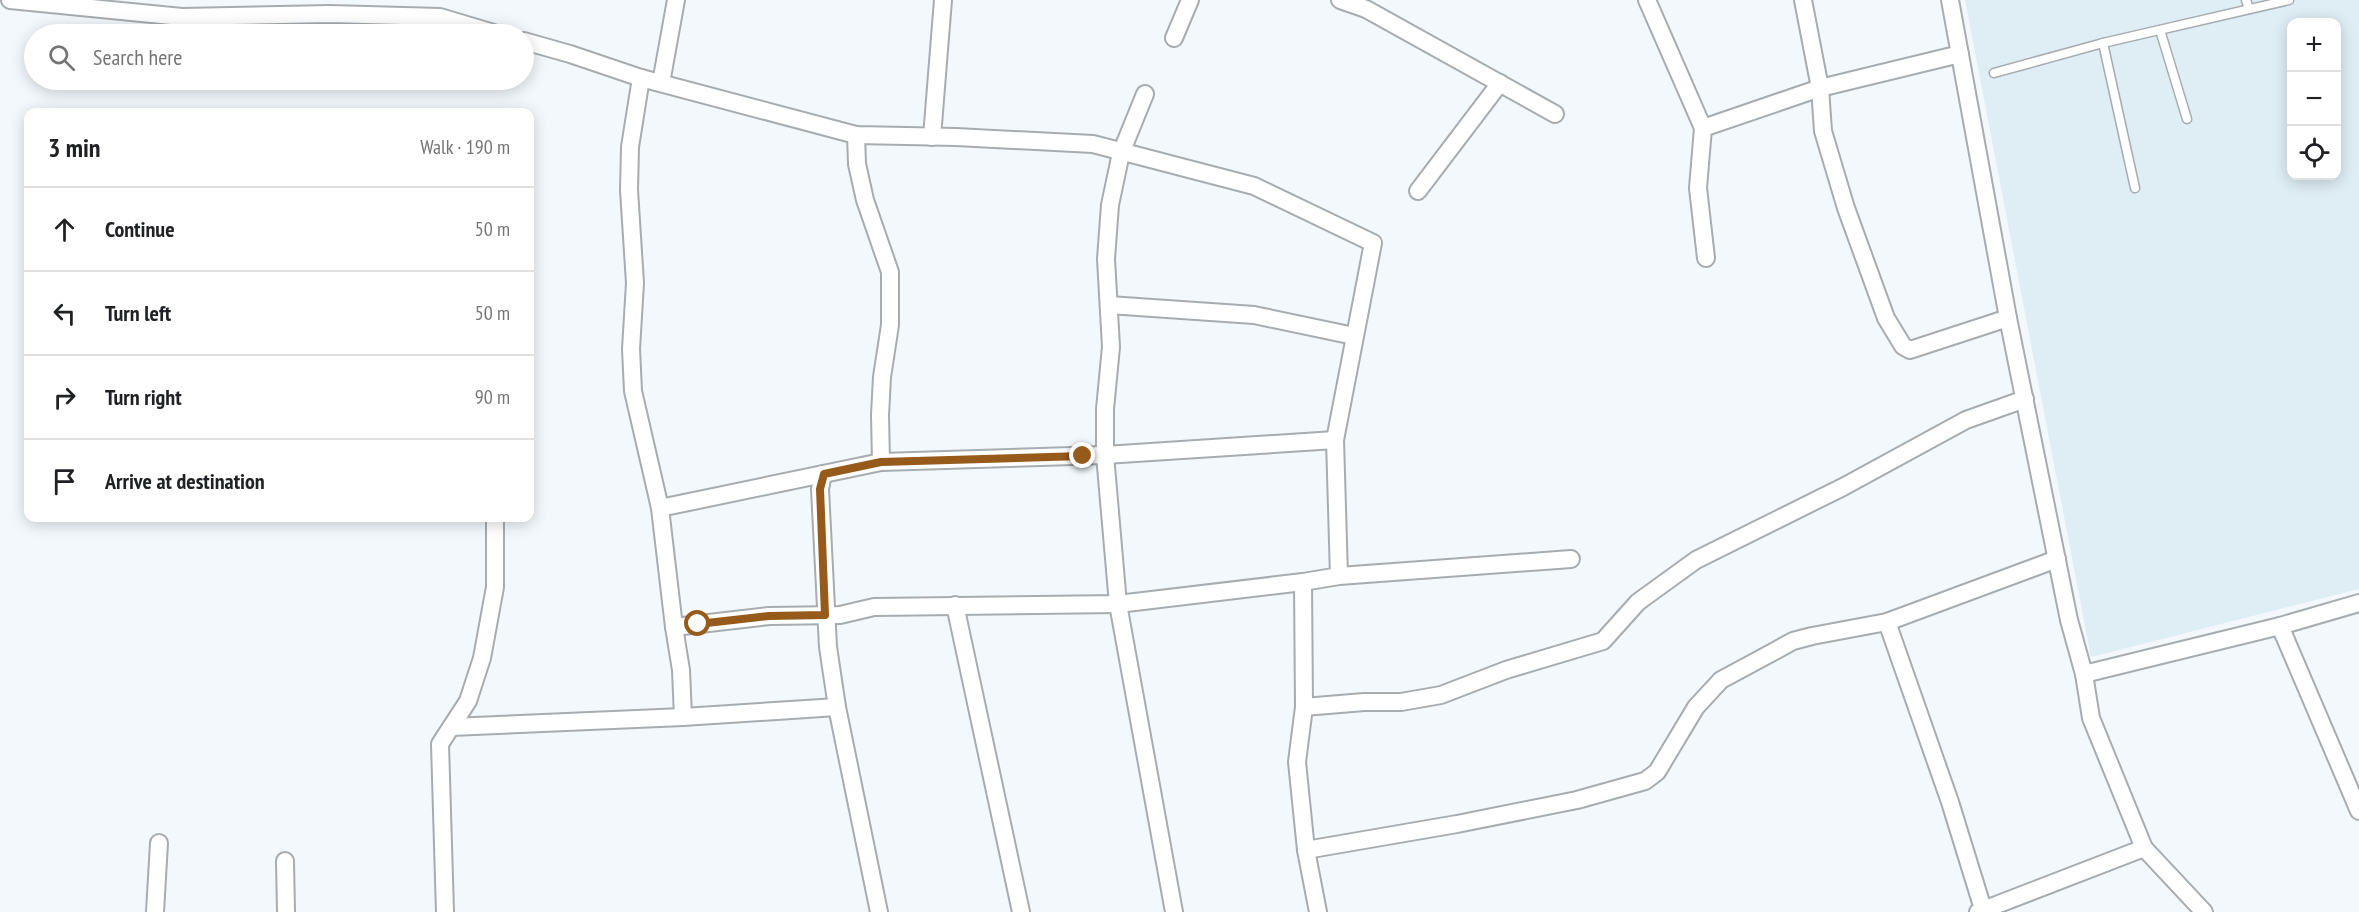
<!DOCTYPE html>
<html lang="en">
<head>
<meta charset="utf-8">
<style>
  body { margin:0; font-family:"PT Sans Narrow",sans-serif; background:#f2f2f2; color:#202124 }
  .controls { position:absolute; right:18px; top:18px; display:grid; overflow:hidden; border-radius:12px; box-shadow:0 3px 15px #0003 }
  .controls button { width:54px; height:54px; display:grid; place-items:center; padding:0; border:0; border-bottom:2px solid #e0e0e0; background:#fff; color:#202124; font:30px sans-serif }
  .stop { position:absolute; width:18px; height:18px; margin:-14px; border:4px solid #965a1b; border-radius:50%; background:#fff }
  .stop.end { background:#965a1b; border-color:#fff; box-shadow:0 2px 6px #0008 }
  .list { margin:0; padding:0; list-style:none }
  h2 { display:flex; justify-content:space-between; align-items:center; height:78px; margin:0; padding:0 24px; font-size:26px }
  h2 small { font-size:20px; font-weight:400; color:#757577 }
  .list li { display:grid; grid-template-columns:39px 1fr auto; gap:18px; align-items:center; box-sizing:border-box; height:84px; padding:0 24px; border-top:2px solid #e0e0e0 }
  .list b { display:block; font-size:22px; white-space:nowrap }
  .list em { font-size:20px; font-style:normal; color:#757577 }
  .icon { flex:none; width:33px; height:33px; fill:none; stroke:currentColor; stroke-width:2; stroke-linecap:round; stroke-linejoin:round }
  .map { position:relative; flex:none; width:2359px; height:912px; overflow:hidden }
  .search { position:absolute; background:#fff; box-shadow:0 3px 15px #0003; left:24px; top:24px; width:510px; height:66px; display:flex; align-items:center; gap:15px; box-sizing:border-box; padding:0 21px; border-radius:33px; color:#757577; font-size:22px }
  .panel { position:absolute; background:#fff; box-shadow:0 3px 15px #0003; left:24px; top:108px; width:510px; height:414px; border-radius:12px }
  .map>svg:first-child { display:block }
  .built { fill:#dfedf5; fill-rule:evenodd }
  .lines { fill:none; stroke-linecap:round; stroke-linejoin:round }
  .service-casing { stroke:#a6acaf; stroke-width:11 }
  .minor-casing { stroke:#a6acaf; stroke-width:20 }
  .service { stroke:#fff; stroke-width:8 }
  .minor { stroke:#fff; stroke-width:16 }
  .route { stroke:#965a1b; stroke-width:8 }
</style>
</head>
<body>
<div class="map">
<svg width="2359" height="912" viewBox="0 0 2359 912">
  <rect width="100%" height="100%" fill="#f2f8fb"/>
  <path class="built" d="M 1965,0 L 2359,0 L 2359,589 L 2091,657 ZM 2292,22 L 2336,22 L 2336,176 L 2292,176 Z"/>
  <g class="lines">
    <defs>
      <g id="service">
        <polyline points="2246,0 2249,9"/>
        <polyline points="2160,30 2187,119"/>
        <polyline points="2103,43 2135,188"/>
        <polyline points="1994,73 2103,43 2289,0"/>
      </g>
      <g id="minor">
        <polyline points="10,0 182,17 330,14 440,17 497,34"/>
        <polyline points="1340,0 1366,9 1555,114"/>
        <polyline points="1647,0 1703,128 1698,188 1706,258"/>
        <polyline points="1803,0 1820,88 1823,131 1846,208 1886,318 1903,346 1910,350 2008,318"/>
        <polyline points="1950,0 2008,318 2069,620 2084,674 2091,718 2144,848 2204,912"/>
        <polyline points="1174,38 1190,0"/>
        <polyline points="524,41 570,54 641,78 856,135 956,137 1093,144 1254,186 1373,243 1335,440 1339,576"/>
        <polyline points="641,78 630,147 629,190 635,283 631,349 633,391 660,508 674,627 681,670 683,717"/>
        <polyline points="661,83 676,0"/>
        <polyline points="1145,94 1121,153 1110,205 1106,259 1111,347 1105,409 1105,455 1118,604 1174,912"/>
        <polyline points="1703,128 1820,88 1960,54"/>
        <polyline points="856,135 857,164 865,200 890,272 890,325 882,377 880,415 881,462"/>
        <polyline points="932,137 943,0"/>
        <polyline points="1418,191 1500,83"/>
        <polyline points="1109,305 1254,315 1354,336"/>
        <polyline points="823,474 820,489 828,647 837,707 879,912"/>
        <polyline points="660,508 881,462 1105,455 1335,440"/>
        <polyline points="1303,582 1304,707 1297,762 1306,850 1318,912"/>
        <polyline points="955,605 1021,912"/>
        <polyline points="1887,622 1950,802 1983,909"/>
        <polyline points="2280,626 2359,811"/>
        <polyline points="674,627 769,616 840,615 874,607 1118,604 1303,582 1339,576 1571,559"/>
        <polyline points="2084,674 2280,626 2359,603"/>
        <polyline points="1304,707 1364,702 1401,702 1441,695 1506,670 1603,641 1638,602 1696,560 1843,487 1966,420 2025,399"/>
        <polyline points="451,727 683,717 837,707"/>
        <polyline points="1306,850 1457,824 1577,800 1645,781 1657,772 1696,707 1721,680 1773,652 1793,641 1812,636 1887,622 2057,559"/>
        <polyline points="285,861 286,912"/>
        <polyline points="155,912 159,843"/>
        <polyline points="445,912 440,744 468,701 482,658 495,587 495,518"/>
        <polyline points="1978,912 2144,848"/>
      </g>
    </defs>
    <use href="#service" class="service-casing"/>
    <use href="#minor" class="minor-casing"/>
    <use href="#service" class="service"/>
    <use href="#minor" class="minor"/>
  </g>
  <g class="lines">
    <polyline class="route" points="698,624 769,616 825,615 820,489 824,474 881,462 1083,456"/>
  </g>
</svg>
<div class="controls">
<button>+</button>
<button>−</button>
<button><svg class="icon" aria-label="locate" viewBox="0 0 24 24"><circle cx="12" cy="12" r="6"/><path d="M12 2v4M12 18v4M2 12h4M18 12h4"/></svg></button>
</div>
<div class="stop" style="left:698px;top:624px"></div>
<div class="stop end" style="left:1083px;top:456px"></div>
<div class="search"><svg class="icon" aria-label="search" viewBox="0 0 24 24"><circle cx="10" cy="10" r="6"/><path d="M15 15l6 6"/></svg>Search here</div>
<section class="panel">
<h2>3 min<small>Walk · 190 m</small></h2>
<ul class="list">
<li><svg class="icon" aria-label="ahead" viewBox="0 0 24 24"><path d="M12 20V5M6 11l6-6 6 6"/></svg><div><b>Continue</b></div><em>50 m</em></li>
<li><svg class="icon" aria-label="left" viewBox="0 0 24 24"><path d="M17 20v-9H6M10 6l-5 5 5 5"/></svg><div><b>Turn left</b></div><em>50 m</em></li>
<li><svg class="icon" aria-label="right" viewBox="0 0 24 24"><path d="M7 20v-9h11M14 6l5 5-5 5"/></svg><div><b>Turn right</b></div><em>90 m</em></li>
<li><svg class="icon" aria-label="arrive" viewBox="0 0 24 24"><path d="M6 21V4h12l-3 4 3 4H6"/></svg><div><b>Arrive at destination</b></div></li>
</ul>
</section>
</div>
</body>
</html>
